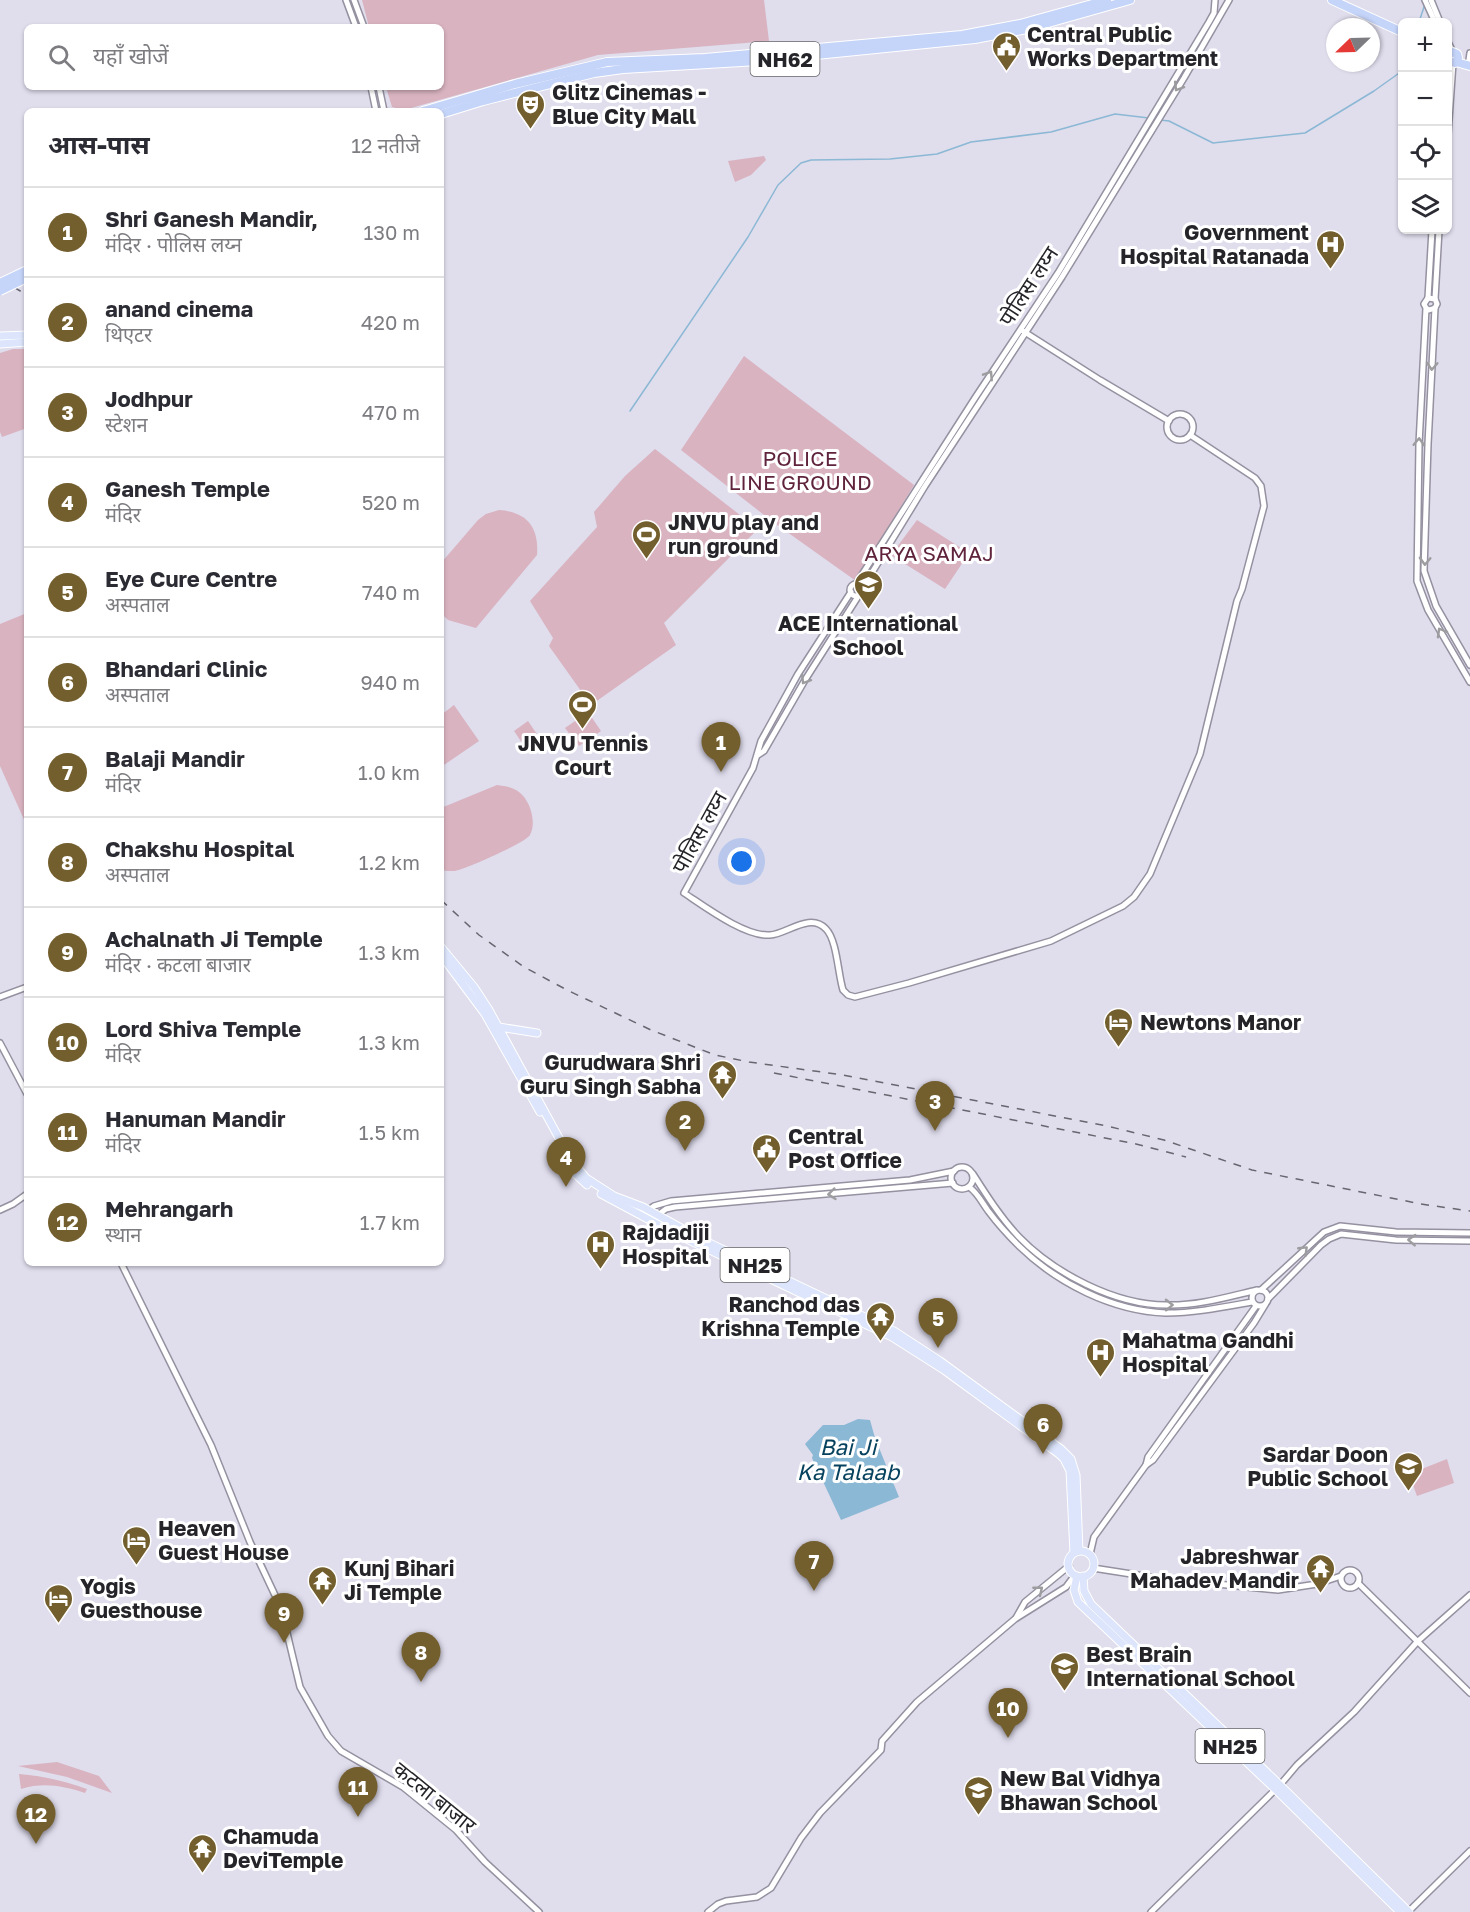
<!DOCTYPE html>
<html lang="hi">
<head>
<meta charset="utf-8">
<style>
  body { margin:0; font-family:"Golos Text","Noto Sans Devanagari",sans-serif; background:#f2f2f3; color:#2b2b33 }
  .controls { position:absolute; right:18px; top:18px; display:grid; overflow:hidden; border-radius:9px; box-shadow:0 2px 4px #0004 }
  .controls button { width:54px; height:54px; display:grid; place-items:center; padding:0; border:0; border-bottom:2px solid #e1e1e2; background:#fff; color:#2b2b33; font:30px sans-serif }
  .compass { position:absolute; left:1326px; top:18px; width:54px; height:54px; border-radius:50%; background:#fff; box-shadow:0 2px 4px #0004; rotate:247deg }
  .you { position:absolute; left:742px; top:862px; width:21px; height:21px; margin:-15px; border:4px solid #fff; border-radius:50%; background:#1a73e8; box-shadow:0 0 0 9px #1a73e833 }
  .badge { display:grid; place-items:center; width:39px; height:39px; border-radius:50%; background:#735e2d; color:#fff; font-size:20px; font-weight:700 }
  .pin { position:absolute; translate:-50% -50px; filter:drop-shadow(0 2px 3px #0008) }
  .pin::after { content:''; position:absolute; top:32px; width:21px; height:18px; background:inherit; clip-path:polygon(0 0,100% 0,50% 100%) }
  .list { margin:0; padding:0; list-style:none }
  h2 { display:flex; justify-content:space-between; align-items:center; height:78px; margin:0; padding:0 24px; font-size:26px }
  h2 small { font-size:20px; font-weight:400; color:#7c7c81 }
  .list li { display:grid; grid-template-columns:39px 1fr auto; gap:18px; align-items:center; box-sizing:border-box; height:90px; padding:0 24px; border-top:2px solid #e1e1e2 }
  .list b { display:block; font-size:22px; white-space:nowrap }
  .list p { margin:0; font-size:20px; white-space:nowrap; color:#7c7c81 }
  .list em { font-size:20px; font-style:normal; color:#7c7c81 }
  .icon { flex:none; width:33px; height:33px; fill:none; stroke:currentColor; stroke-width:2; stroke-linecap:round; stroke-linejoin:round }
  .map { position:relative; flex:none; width:1470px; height:1912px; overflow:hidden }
  .search { position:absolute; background:#fff; box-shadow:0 2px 4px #0004; left:24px; top:24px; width:420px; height:66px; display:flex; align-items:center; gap:15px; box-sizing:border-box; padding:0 21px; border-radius:9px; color:#7c7c81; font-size:22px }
  .panel { position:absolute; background:#fff; box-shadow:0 2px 4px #0004; left:24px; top:108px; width:420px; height:1158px; border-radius:9px }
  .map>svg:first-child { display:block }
  .green { fill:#d9b3c0 }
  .water { fill:#8bb8d4 }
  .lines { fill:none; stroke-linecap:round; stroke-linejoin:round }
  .stream { stroke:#8bb8d4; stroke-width:1.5 }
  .minor-casing { stroke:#9591a0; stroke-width:8 }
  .major-casing { stroke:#fff; stroke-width:9 }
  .highway-casing { stroke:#fff; stroke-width:10 }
  .minor { stroke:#fff; stroke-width:5 }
  .major { stroke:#dce5fb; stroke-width:7 }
  .highway { stroke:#c5d4f9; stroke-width:8 }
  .rail { stroke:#68666f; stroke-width:1.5; stroke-dasharray:8 8; stroke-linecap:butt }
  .highway-bridge-casing { stroke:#fff; stroke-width:10; stroke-linecap:butt }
  .highway-bridge { stroke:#c5d4f9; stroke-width:8 }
  .oneway { stroke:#9d9c9f }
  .labels { text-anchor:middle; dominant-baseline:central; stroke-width:6; stroke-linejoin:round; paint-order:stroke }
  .shield { fill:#fff; stroke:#666669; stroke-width:1.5 }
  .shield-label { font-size:20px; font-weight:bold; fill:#252429 }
  .poi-label { font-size:21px; font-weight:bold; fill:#252429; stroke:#fff; text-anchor:start }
  .street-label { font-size:21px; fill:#252429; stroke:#fff }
  .park-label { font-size:21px; fill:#5f233c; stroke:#fff }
  .water-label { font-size:22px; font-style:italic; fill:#06415d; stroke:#fff }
</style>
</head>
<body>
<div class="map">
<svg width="1470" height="1912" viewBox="0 0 1470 1912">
  <rect width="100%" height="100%" fill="#e0dded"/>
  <g class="green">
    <polygon points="362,0 764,0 769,41 598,55 404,110 392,107 386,87 441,87 441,27 369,27"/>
    <polygon points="764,156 766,160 751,175 735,182 728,161"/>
    <polygon points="13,349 27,349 27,428 2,437 0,432 0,353"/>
    <polygon points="744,356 914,485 856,581 773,522 681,450"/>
    <polygon points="655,449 758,529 664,623 676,645 591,705 549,646 553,638 530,601 597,527 594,512 625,476"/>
    <path d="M 499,510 C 527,512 539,527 537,555 L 476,628 L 448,620 L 441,613 L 441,563 L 478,520 L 486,514 Z"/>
    <polygon points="917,520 969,553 945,589 886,552 897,547"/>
    <polygon points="27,613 27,824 26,824 0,766 0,624"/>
    <polygon points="454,705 479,741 441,767 441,715"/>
    <polygon points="588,712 601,731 579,746 565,728"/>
    <polygon points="528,721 543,743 529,753 514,731"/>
    <path d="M 497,785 C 504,786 513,787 519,792 C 530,800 537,822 530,835 C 525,843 466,869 455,871 C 450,871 445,871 441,870 L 441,808 Z"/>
    <polygon points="1447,1459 1454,1483 1417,1496 1409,1474"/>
    <polygon points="57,1762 99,1776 112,1793 67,1777 18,1766"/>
    <path d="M 19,1774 C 43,1776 65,1781 87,1789 L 85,1793 C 63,1786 44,1782 21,1789 Z"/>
  </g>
  <polygon class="water" points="858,1419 870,1420 875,1438 899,1497 841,1520 812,1458 813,1455 805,1444 823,1425 844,1425"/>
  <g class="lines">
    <g class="stream">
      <polyline points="1419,22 1425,4"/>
      <polyline points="1160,120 1169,121 1213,143 1305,133 1374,91 1402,71"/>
      <polyline points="630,411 748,237 778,185 801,163 811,160 890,159 937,154 971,142 1051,132 1115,114 1149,118"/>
    </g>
    <defs>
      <g id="minor">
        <polyline points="346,0 356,27"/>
        <polyline points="354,0 364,27"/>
        <polyline points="1425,0 1435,22"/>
        <polyline points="1431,0 1440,22"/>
        <polyline points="1448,42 1453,52"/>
        <polyline points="1469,60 1470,53"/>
        <polyline points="371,87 376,111"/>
        <polyline points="379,87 384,111"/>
        <polyline points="1448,134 1453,63"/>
        <polyline points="1428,298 1432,230"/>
        <polyline points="1435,299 1439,230"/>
        <polyline points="1426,308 1429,310 1435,308 1437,304 1435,299 1428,298 1424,304 1426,308 1419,444 1417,581 1428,610 1470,682"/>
        <polyline points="1435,308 1428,444 1424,571 1436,606 1470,665"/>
        <polyline points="1023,331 1100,380 1169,421"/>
        <circle cx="1180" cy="427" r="13"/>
        <polyline points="856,584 975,398 1058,273 1209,22 1214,13 1215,0"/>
        <circle cx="856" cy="590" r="6"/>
        <polyline points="862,589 925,486 1062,277 1184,78 1229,0"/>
        <path d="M 851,592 L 798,674 L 761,741 L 753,768 L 684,893 C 704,906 745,937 770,935 C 787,934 810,912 826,929 C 837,940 838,974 843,990 L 848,995 L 855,997 L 909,983 L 1051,941 L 1123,906 L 1134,897 L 1150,874 L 1200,754 L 1237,601 L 1242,589 L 1264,506 L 1261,486 L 1255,478 L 1190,435"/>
        <polyline points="758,755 764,751 805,680 859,595"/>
        <polyline points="0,997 27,987"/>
        <polyline points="0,1043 27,1094"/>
        <circle cx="962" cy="1178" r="11"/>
        <path d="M 973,1174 C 987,1196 1001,1218 1019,1237 C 1054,1273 1115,1305 1166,1305 C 1197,1306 1227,1297 1257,1290"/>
        <path d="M 969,1187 C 978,1193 982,1203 989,1212 C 998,1224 1008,1235 1019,1246 C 1057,1283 1112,1311 1166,1313 C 1195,1313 1224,1307 1252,1302"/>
        <polyline points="0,1210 13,1204 27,1194"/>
        <polyline points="642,1215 654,1206 671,1201 910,1180 954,1171"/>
        <polyline points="651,1220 666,1209 675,1207 953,1183"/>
        <polyline points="121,1263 211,1445 250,1542 281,1608 300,1687 328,1736 341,1751 403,1787 456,1830 485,1862 539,1912"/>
        <circle cx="1260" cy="1298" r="8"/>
        <polyline points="1261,1290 1324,1232 1340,1226 1396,1232 1470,1233"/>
        <polyline points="1268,1299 1321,1245 1329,1239 1341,1234 1396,1240 1470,1241"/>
        <polyline points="1146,1465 1153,1460 1254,1323 1265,1305"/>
        <polyline points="1090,1554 1094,1537 1146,1465 1148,1457 1256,1306"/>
        <polyline points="1093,1568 1157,1578 1278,1590 1317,1584 1341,1576"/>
        <circle cx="1350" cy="1579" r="9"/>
        <polyline points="1358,1583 1470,1693"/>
        <polyline points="1016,1618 1025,1602 1069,1566"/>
        <polyline points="708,1912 718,1904 726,1901 757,1897 771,1888 801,1838 820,1813 881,1750 882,1741 917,1702 1015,1619 1066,1587 1075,1575"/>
        <polyline points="1151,1912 1280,1785 1297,1765 1354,1712 1418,1641 1470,1595"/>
        <polyline points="1408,1912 1470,1851"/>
      </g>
      <g id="major">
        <polyline points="0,336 27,335"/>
        <polyline points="0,344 27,342"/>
        <polyline points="441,947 474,987 489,1010 571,1160 586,1178 614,1196 643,1207 703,1240 894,1331 940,1361 1061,1449 1071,1459 1076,1475 1079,1551"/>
        <polyline points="441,955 485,1014 540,1112"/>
        <polyline points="499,1027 537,1033"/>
        <polyline points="566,1159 573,1172 587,1185"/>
        <polyline points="601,1194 672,1232 892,1337 944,1370 1059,1454 1064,1459 1070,1471 1074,1553"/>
        <circle cx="1081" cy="1564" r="13"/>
        <polyline points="1077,1576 1074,1590 1078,1602 1275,1789 1400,1912"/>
        <polyline points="1083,1576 1084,1591 1091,1604 1280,1785 1409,1912"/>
      </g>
      <g id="highway">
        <polyline points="1332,0 1402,32"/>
        <polyline points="1448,55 1453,52 1457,54 1458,58 1455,63 1448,61"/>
        <polyline points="1456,62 1470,66"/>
        <polyline points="423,111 515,84 607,62 705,58 962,35 1020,24 1107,0"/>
        <polyline points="441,114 483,101 594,73 623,69 758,61 975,39 1027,29 1130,0"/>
      </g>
    </defs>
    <use href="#minor" class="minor-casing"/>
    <use href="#major" class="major-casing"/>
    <use href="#highway" class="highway-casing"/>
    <use href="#minor" class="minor"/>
    <use href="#major" class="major"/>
    <use href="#highway" class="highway"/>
    <g class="rail">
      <polyline points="0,279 27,295"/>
      <polyline points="441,900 479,935 524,967 567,990 651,1030 715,1055 749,1062 843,1075 1107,1126 1164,1140 1252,1170 1421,1204 1470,1211"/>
      <polyline points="774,1073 1136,1144 1186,1157"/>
    </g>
    <defs>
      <g id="highway-bridge">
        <polyline points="0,283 27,270"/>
        <polyline points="0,291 27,278"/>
      </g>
    </defs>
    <use href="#highway-bridge" class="highway-bridge-casing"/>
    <use href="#highway-bridge" class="highway-bridge"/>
  </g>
  <defs><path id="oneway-chevron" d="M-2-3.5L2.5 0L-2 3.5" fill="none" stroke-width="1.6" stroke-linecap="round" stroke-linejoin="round" transform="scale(1.5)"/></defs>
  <g class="oneway">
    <use href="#oneway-chevron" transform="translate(1178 87) rotate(121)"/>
    <use href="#oneway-chevron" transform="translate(1432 366) rotate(93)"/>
    <use href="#oneway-chevron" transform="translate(989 375) rotate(-57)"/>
    <use href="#oneway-chevron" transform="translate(1419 442) rotate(-88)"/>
    <use href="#oneway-chevron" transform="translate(1425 561) rotate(92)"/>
    <use href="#oneway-chevron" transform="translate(1441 632) rotate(-120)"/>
    <use href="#oneway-chevron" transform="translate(805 680) rotate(121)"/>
    <use href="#oneway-chevron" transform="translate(832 1194) rotate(174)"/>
    <use href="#oneway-chevron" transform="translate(1412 1240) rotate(-177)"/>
    <use href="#oneway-chevron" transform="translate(1304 1250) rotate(-44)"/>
    <use href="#oneway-chevron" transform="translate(1169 1305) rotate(-1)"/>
    <use href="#oneway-chevron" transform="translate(1039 1590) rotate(-39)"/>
  </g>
  <defs>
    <symbol id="civic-pin" viewBox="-11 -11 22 30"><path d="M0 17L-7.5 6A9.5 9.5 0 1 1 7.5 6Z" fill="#735e2d" stroke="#fff"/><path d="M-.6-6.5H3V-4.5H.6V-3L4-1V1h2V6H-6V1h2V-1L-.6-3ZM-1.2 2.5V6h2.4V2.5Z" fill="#fff"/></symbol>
    <symbol id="theatre-pin" viewBox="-11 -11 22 30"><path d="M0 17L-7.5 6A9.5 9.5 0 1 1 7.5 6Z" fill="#735e2d" stroke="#fff"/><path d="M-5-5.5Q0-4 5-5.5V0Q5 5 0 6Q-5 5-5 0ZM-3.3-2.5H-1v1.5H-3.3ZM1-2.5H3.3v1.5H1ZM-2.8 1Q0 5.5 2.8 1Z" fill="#fff"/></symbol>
    <symbol id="hospital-pin" viewBox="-11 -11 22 30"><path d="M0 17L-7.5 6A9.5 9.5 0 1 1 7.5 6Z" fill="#735e2d" stroke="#fff"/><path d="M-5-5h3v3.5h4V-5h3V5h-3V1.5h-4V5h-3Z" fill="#fff"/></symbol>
    <symbol id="stadium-pin" viewBox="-11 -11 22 30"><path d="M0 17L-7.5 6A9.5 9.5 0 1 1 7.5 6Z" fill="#735e2d" stroke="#fff"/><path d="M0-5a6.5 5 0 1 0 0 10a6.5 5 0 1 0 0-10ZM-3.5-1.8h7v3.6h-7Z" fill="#fff"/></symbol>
    <symbol id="school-pin" viewBox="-11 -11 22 30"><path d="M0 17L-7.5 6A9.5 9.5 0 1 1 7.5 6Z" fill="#735e2d" stroke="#fff"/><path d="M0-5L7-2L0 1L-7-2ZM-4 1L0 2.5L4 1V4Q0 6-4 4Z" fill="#fff"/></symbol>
    <symbol id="hotel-pin" viewBox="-11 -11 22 30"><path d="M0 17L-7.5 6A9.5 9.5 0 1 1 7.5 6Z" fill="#735e2d" stroke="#fff"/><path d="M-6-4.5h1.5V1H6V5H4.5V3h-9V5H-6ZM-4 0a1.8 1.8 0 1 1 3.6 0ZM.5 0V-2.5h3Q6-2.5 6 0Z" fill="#fff"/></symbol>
    <symbol id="temple-pin" viewBox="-11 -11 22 30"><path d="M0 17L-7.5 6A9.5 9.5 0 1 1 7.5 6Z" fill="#735e2d" stroke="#fff"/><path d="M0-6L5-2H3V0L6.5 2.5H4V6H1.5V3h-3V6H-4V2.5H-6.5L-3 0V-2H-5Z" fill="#fff"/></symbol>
  </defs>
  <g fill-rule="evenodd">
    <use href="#civic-pin" x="990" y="30" width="33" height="45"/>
    <use href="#theatre-pin" x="514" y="88" width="33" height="45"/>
    <use href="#hospital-pin" x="1314" y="228" width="33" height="45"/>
    <use href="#stadium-pin" x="630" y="518" width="33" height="45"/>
    <use href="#school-pin" x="852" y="568" width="33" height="45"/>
    <use href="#stadium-pin" x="566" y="688" width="33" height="45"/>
    <use href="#hotel-pin" x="1102" y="1006" width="33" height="45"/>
    <use href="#temple-pin" x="706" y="1058" width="33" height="45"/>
    <use href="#civic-pin" x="750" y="1132" width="33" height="45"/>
    <use href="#hospital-pin" x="584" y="1228" width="33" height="45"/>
    <use href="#temple-pin" x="864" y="1300" width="33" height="45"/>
    <use href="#hospital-pin" x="1084" y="1336" width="33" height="45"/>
    <use href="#school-pin" x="1392" y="1450" width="33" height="45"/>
    <use href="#hotel-pin" x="120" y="1524" width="33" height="45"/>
    <use href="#temple-pin" x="1304" y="1552" width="33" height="45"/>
    <use href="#temple-pin" x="306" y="1564" width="33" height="45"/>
    <use href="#hotel-pin" x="42" y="1582" width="33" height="45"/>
    <use href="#school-pin" x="1048" y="1650" width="33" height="45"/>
    <use href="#school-pin" x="962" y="1774" width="33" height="45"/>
    <use href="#temple-pin" x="186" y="1832" width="33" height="45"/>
  </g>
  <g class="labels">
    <g class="shield">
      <rect x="750.5" y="42" width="69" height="34" rx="4.5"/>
      <rect x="720.5" y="1248" width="69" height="34" rx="4.5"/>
      <rect x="1195.5" y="1729" width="69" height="34" rx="4.5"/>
    </g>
    <g class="shield-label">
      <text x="785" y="59">NH62</text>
      <text x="755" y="1265">NH25</text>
      <text x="1230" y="1746">NH25</text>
    </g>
    <g class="poi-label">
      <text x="1027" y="34">Central Public<tspan x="1027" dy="24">Works Department</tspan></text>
      <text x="552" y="92">Glitz Cinemas -<tspan x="552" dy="24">Blue City Mall</tspan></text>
      <text x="1309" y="232" text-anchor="end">Government<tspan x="1309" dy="24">Hospital Ratanada</tspan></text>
      <text x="668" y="522">JNVU play and<tspan x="668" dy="24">run ground</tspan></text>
      <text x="868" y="623" text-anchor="middle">ACE International<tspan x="868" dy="24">School</tspan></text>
      <text x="583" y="743" text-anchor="middle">JNVU Tennis<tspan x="583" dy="24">Court</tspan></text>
      <text x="1140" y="1022">Newtons Manor</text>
      <text x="701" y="1062" text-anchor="end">Gurudwara Shri<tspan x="701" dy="24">Guru Singh Sabha</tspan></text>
      <text x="788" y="1136">Central<tspan x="788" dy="24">Post Office</tspan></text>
      <text x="622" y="1232">Rajdadiji<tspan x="622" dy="24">Hospital</tspan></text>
      <text x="860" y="1304" text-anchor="end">Ranchod das<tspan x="860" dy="24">Krishna Temple</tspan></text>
      <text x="1122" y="1340">Mahatma Gandhi<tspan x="1122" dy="24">Hospital</tspan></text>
      <text x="1388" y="1454" text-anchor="end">Sardar Doon<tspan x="1388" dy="24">Public School</tspan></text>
      <text x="158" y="1528">Heaven<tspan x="158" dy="24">Guest House</tspan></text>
      <text x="1299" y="1556" text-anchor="end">Jabreshwar<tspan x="1299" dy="24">Mahadev Mandir</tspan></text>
      <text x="344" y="1568">Kunj Bihari<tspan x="344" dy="24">Ji Temple</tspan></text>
      <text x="80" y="1586">Yogis<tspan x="80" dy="24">Guesthouse</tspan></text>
      <text x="1086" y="1654">Best Brain<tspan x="1086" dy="24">International School</tspan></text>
      <text x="1000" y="1778">New Bal Vidhya<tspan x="1000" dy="24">Bhawan School</tspan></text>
      <text x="223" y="1836">Chamuda<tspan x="223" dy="24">DeviTemple</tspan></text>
    </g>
    <g class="street-label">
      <text transform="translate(1028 286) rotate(-57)">पोलिस लय्न</text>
      <text transform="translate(699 832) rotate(-61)">पोलिस लय्न</text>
      <text transform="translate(435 1797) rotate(39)">कटला बाजार</text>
    </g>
    <g class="park-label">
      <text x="800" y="458">POLICE<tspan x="800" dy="24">LINE GROUND</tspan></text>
      <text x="929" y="553">ARYA SAMAJ</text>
    </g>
    <g class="water-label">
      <text x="848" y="1446">Bai Ji<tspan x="848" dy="25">Ka Talaab</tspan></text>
    </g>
  </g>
</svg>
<div class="controls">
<button>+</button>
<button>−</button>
<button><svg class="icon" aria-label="locate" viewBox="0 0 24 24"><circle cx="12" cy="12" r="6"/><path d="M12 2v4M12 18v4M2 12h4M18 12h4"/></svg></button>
<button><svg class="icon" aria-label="layers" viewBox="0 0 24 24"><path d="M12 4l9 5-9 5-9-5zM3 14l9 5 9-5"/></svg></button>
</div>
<svg class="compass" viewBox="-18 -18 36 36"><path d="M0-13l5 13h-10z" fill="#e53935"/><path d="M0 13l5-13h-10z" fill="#7c7c81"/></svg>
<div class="you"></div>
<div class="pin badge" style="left:721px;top:772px">1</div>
<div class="pin badge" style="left:685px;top:1151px">2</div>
<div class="pin badge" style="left:935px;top:1131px">3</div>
<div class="pin badge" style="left:566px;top:1187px">4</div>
<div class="pin badge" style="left:938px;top:1348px">5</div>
<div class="pin badge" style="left:1043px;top:1454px">6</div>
<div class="pin badge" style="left:814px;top:1591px">7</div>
<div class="pin badge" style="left:421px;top:1682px">8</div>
<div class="pin badge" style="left:284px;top:1643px">9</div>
<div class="pin badge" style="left:1008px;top:1738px">10</div>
<div class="pin badge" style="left:358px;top:1817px">11</div>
<div class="pin badge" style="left:36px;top:1844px">12</div>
<div class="search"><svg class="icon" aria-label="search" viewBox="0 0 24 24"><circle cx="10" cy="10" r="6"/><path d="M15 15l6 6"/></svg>यहाँ खोजें</div>
<section class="panel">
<h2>आस-पास<small>12 नतीजे</small></h2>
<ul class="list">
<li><span class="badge">1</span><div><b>Shri Ganesh Mandir,</b><p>मंदिर · पोलिस लय्न</p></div><em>130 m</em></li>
<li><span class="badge">2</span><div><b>anand cinema</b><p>थिएटर</p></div><em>420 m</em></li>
<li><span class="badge">3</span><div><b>Jodhpur</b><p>स्टेशन</p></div><em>470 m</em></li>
<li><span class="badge">4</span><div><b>Ganesh Temple</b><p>मंदिर</p></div><em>520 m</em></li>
<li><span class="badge">5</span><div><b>Eye Cure Centre</b><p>अस्पताल</p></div><em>740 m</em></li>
<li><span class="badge">6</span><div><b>Bhandari Clinic</b><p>अस्पताल</p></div><em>940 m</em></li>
<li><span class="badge">7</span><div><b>Balaji Mandir</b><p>मंदिर</p></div><em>1.0 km</em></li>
<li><span class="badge">8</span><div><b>Chakshu Hospital</b><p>अस्पताल</p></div><em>1.2 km</em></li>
<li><span class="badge">9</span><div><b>Achalnath Ji Temple</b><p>मंदिर · कटला बाजार</p></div><em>1.3 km</em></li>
<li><span class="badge">10</span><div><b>Lord Shiva Temple</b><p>मंदिर</p></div><em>1.3 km</em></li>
<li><span class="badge">11</span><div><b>Hanuman Mandir</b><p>मंदिर</p></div><em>1.5 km</em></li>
<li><span class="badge">12</span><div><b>Mehrangarh</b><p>स्थान</p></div><em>1.7 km</em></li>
</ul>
</section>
</div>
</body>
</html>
